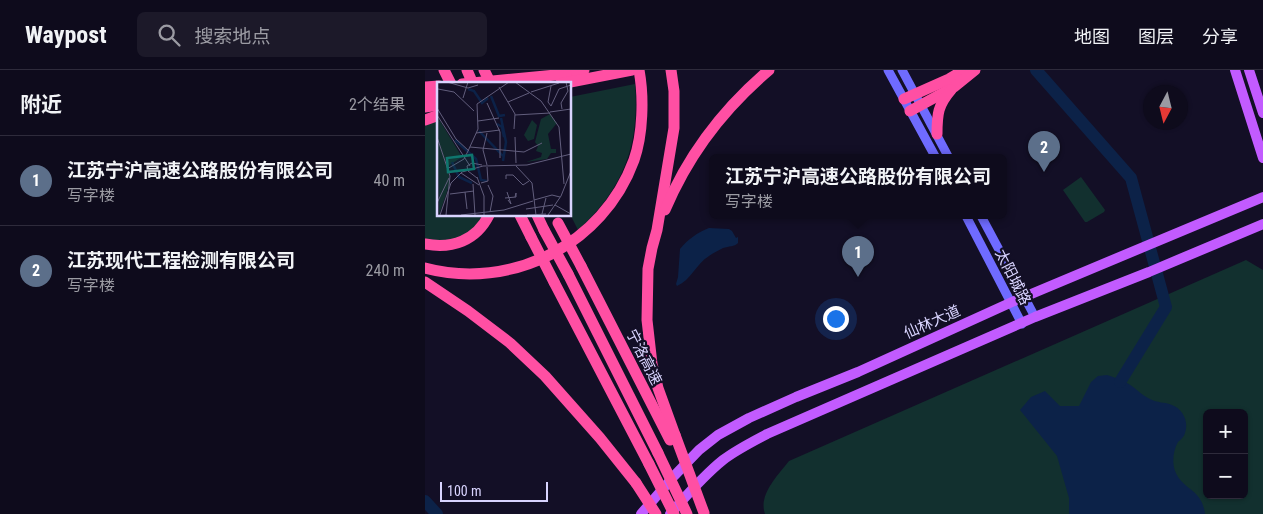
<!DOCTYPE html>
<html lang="zh">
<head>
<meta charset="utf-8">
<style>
  body { margin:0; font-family:"Roboto Condensed","Noto Sans SC",sans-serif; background:#1c1929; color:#f1f3f6 }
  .controls { position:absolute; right:15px; bottom:15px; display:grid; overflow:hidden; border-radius:8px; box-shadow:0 1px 4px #0004 }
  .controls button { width:45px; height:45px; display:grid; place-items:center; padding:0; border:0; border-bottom:1px solid #2e2b3b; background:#0e0b1c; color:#f1f3f6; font:25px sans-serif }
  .compass { position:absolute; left:718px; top:15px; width:45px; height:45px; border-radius:50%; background:#0e0b1c; box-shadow:0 1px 4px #0004; rotate:187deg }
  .scale { position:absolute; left:15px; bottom:12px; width:108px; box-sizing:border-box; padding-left:5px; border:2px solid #d9d4ff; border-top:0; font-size:14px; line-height:18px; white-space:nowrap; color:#d9d4ff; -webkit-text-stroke:4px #130f26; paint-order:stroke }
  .you { position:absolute; left:410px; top:248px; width:18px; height:18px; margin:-12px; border:4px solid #fff; border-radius:50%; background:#1a73e8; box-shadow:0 0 0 8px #1a73e833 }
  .badge { display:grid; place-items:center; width:32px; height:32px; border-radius:50%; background:#00e5ff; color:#fff; font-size:16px; font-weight:700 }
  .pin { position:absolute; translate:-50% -41px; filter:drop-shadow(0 1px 2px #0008) }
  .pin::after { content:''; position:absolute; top:26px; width:18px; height:15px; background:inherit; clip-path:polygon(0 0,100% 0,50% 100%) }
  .popup { position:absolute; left:284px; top:84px; width:298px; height:65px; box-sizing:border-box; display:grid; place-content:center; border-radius:8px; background:#0e0b1c; filter:drop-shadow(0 1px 4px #0005); font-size:16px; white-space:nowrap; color:#9b9ba3 }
  .popup b { font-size:19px; color:#f1f3f6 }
  .popup::after { content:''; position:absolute; left:50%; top:100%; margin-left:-10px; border:10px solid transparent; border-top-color:#0e0b1c }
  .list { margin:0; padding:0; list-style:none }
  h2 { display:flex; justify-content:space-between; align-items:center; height:65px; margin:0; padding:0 20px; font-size:21px }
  h2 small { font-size:16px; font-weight:400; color:#9b9ba3 }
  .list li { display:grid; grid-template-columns:32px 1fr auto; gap:15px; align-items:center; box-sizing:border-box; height:90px; padding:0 20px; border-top:1px solid #2e2b3b }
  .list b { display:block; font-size:19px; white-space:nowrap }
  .list p { margin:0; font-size:16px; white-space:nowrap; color:#9b9ba3 }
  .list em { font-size:16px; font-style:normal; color:#9b9ba3 }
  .icon { flex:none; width:28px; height:28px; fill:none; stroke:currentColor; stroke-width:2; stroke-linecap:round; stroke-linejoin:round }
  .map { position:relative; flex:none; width:838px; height:444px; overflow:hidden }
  header { display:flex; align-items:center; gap:30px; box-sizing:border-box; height:70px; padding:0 25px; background:#0e0b1c; border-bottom:1px solid #2e2b3b }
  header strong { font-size:24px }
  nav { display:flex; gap:28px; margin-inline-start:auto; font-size:18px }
  .search { width:350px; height:45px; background:#1c1929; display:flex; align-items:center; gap:12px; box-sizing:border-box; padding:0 18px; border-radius:8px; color:#9b9ba3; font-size:19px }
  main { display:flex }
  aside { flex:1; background:#0e0b1c }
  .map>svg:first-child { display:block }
  .green { fill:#12302f; fill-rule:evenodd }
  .water { fill:#0c2248 }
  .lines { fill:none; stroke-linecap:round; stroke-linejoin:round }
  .river { stroke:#0c2248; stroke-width:12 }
  .secondary { stroke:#6f6bff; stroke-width:9 }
  .primary { stroke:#c25bff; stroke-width:10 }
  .highway { stroke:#ff4fa3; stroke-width:11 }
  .highway-bridge { stroke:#ff4fa3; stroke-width:11 }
  .labels { text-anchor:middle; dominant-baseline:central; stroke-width:4.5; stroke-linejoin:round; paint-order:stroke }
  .street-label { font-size:15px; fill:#d9d4ff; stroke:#130f26 }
  .inset-river { fill:none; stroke:#0c2248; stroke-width:2.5 }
  .inset-road { fill:none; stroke:#625e7d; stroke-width:1 }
  .view { fill:#0f766e; fill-opacity:0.15; stroke:#0f766e; stroke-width:2.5 }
  .inset-edge { fill:none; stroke:#d9d4ff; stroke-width:2.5 }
</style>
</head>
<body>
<header>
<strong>Waypost</strong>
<div class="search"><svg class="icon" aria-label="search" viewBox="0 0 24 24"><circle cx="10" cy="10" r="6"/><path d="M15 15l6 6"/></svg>搜索地点</div>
<nav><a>地图</a><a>图层</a><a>分享</a></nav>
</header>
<main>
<aside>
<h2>附近<small>2个结果</small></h2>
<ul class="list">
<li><span class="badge" style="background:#5c6f8a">1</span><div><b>江苏宁沪高速公路股份有限公司</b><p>写字楼</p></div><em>40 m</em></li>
<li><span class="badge" style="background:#5c6f8a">2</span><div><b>江苏现代工程检测有限公司</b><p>写字楼</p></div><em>240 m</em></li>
</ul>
</aside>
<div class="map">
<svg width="838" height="444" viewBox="0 0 838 444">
  <rect width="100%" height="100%" fill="#130f26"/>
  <g class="green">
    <path d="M 210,14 C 215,75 198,119 153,160 L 145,144 L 145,27 Z"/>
    <path d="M 14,50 L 14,145 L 59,145 C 42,171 30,173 0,169 L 0,55 Z"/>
    <polygon points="656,107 680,140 679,142 662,152 660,152 638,120"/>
    <path d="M 821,190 L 838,200 L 838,444 L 340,444 C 333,425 353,405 364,391 ZM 782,343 L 819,343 L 819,425 L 782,425 Z"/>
  </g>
  <g class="water">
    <path d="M 284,158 L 304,159 L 307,161 L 311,168 L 313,167 L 313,173 C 309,177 304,176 298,178 C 294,180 288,183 284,186 C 271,194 266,210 252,216 L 251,214 L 253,207 L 255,179 C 262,170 273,162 284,158 Z"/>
    <path d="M 682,305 C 688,307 695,309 700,312 C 709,316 716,325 725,329 C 732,333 740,332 747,335 C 758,339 764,352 760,363 C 759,367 756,369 753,372 C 748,381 747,392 750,401 C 758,421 777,418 780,444 L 644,444 L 644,428 L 632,386 L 595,340 L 606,327 L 620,321 L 635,336 L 654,336 L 666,312 L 673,306 Z"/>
  </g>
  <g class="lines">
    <g class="river">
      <polyline points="611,0 706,108 741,237 695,312"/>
      <polyline points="0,431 12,444"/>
    </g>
    <g class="secondary">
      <polyline points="463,0 511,88"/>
      <polyline points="477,0 524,88"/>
      <polyline points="541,146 597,254"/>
      <polyline points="556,146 610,247"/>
    </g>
    <g class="primary">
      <polyline points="810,0 838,88"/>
      <polyline points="824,0 838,43"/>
      <polyline points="216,444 249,406 274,380 293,365 324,348 371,327 433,302 587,232 838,127"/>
      <path d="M 245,444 C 262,425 278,406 298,390 C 311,380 327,372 342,364 L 610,247 L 724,202 L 838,154"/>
    </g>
    <g class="highway">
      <polyline points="19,0 26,14"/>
      <polyline points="246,0 249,21 249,58 232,160 227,178 223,199 222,250 227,294 233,318 250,365"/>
      <polyline points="134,5 159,0"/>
      <polyline points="37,14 141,4"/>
      <polyline points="135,14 207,0"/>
      <polyline points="0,17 14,16"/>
      <polyline points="0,27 14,25"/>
      <polyline points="479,29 524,9 539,0"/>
      <polyline points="0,37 14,35"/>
      <polyline points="485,41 529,17 550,0"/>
      <polyline points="0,50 14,45"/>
      <path d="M 512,64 C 512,44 513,35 526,20"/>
      <path d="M 240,140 C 263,85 298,39 344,0"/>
      <polyline points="95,145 106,167"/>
      <polyline points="112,145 119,160"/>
      <path d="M 0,174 C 27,179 51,171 64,145"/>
      <polyline points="156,196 245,370"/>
      <path d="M 0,198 C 86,221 178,175 209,90 C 218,64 219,27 214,0"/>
      <polyline points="143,204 233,383"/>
      <polyline points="0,212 43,241 85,273 120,306 175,368 211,413"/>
      <polyline points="129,212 224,394"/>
    </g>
    <g class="highway-bridge">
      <polyline points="42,0 48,14"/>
      <polyline points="59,0 66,14"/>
      <polyline points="133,153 156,196"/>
      <polyline points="119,160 143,204"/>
      <polyline points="106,167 129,212"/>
      <polyline points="250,365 279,443"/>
      <polyline points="233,383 262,444"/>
      <polyline points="224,394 249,444"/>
      <polyline points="211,413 231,444"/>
    </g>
  </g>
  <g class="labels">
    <g class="street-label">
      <text transform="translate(588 207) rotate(63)">太阳城路</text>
      <text transform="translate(507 252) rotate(-24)">仙林大道</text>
      <text transform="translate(219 287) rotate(63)">宁洛高速</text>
    </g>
  </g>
  <g transform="translate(12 12)">
    <rect width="134" height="134" fill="#130f26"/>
    <path d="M 113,32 L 120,41 L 111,52 L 114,67 L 119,67 L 119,71 L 114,71 L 110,77 L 89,80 L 104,75 L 105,71 L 99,69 L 101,64 L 98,60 L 104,37 ZM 0,34 L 25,75 L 11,84 L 13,101 L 2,133 ZM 95,38 L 100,43 L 97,57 L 91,59 L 87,53 Z" fill="#12302f"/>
    <path class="inset-river" d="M 31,7 L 37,9 L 45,21 L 51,16M 54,14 L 62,34 L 68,33M 64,36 L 69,60 L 66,79M 60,42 L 65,45 L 67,55M 42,49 L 66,74M 18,58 L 39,77 L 44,98 L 50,99M 15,80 L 22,95 L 35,101"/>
    <path class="inset-road" d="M 10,0 L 31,6 L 41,3M 78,0 L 104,19 L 122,45 L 127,102M 114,4 L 111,20 L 114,24 L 122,7 L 134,3M 62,5 L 78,32 L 77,47M 1,7 L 17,10 L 37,29M 94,10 L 122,1M 26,16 L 31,0M 71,20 L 92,11M 50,21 L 63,50 L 63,76M 0,26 L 19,57 L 32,69M 125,27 L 124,21 L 131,9 L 129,0M 113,30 L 134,27M 0,33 L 33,84M 78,33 L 113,31M 41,39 L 62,36M 39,51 L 63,48M 50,51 L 46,68 L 50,83M 0,55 L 13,94 L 9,133M 78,55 L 79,81M 33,65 L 87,70 L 105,61M 79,84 L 95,101 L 99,133M 10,87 L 27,77 L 31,69 L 41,47 L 40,22 L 72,0M 24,91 L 42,103M 40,95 L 47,114 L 47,133M 40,96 L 31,89 L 30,84 L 35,81 L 45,83M 69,97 L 69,93 L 76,93 L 86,103 L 92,99M 44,101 L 51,99 L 50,85M 36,102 L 38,133M 51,103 L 56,114 L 53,130M 28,110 L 30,127M 70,110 L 74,122 L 71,118M 13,112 L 37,109M 68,116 L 79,115 L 79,111 L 78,115M 97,118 L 115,113 L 123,115M 0,121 L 12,96M 118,123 L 134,132M 89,127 L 116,123M 67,128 L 96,119M 105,132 L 109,116M 3,133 L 14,101 L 25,90 L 46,84 L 90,83 L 134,72M 24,133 L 67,128M 90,133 L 109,132M 111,133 L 124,114 L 134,89"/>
    <path class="view" d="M 35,73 L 37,87 L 11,90 L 10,76 Z"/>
    <rect width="134" height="134" class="inset-edge"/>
  </g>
</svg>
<div class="controls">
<button>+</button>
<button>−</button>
</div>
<svg class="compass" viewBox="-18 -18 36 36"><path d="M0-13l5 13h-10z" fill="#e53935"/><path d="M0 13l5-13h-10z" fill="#9b9ba3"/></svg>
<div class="scale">100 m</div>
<div class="you"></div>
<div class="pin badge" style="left:433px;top:207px;background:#5c6f8a">1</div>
<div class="popup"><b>江苏宁沪高速公路股份有限公司</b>写字楼</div>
<div class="pin badge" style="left:619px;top:102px;background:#5c6f8a">2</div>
</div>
</main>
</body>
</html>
